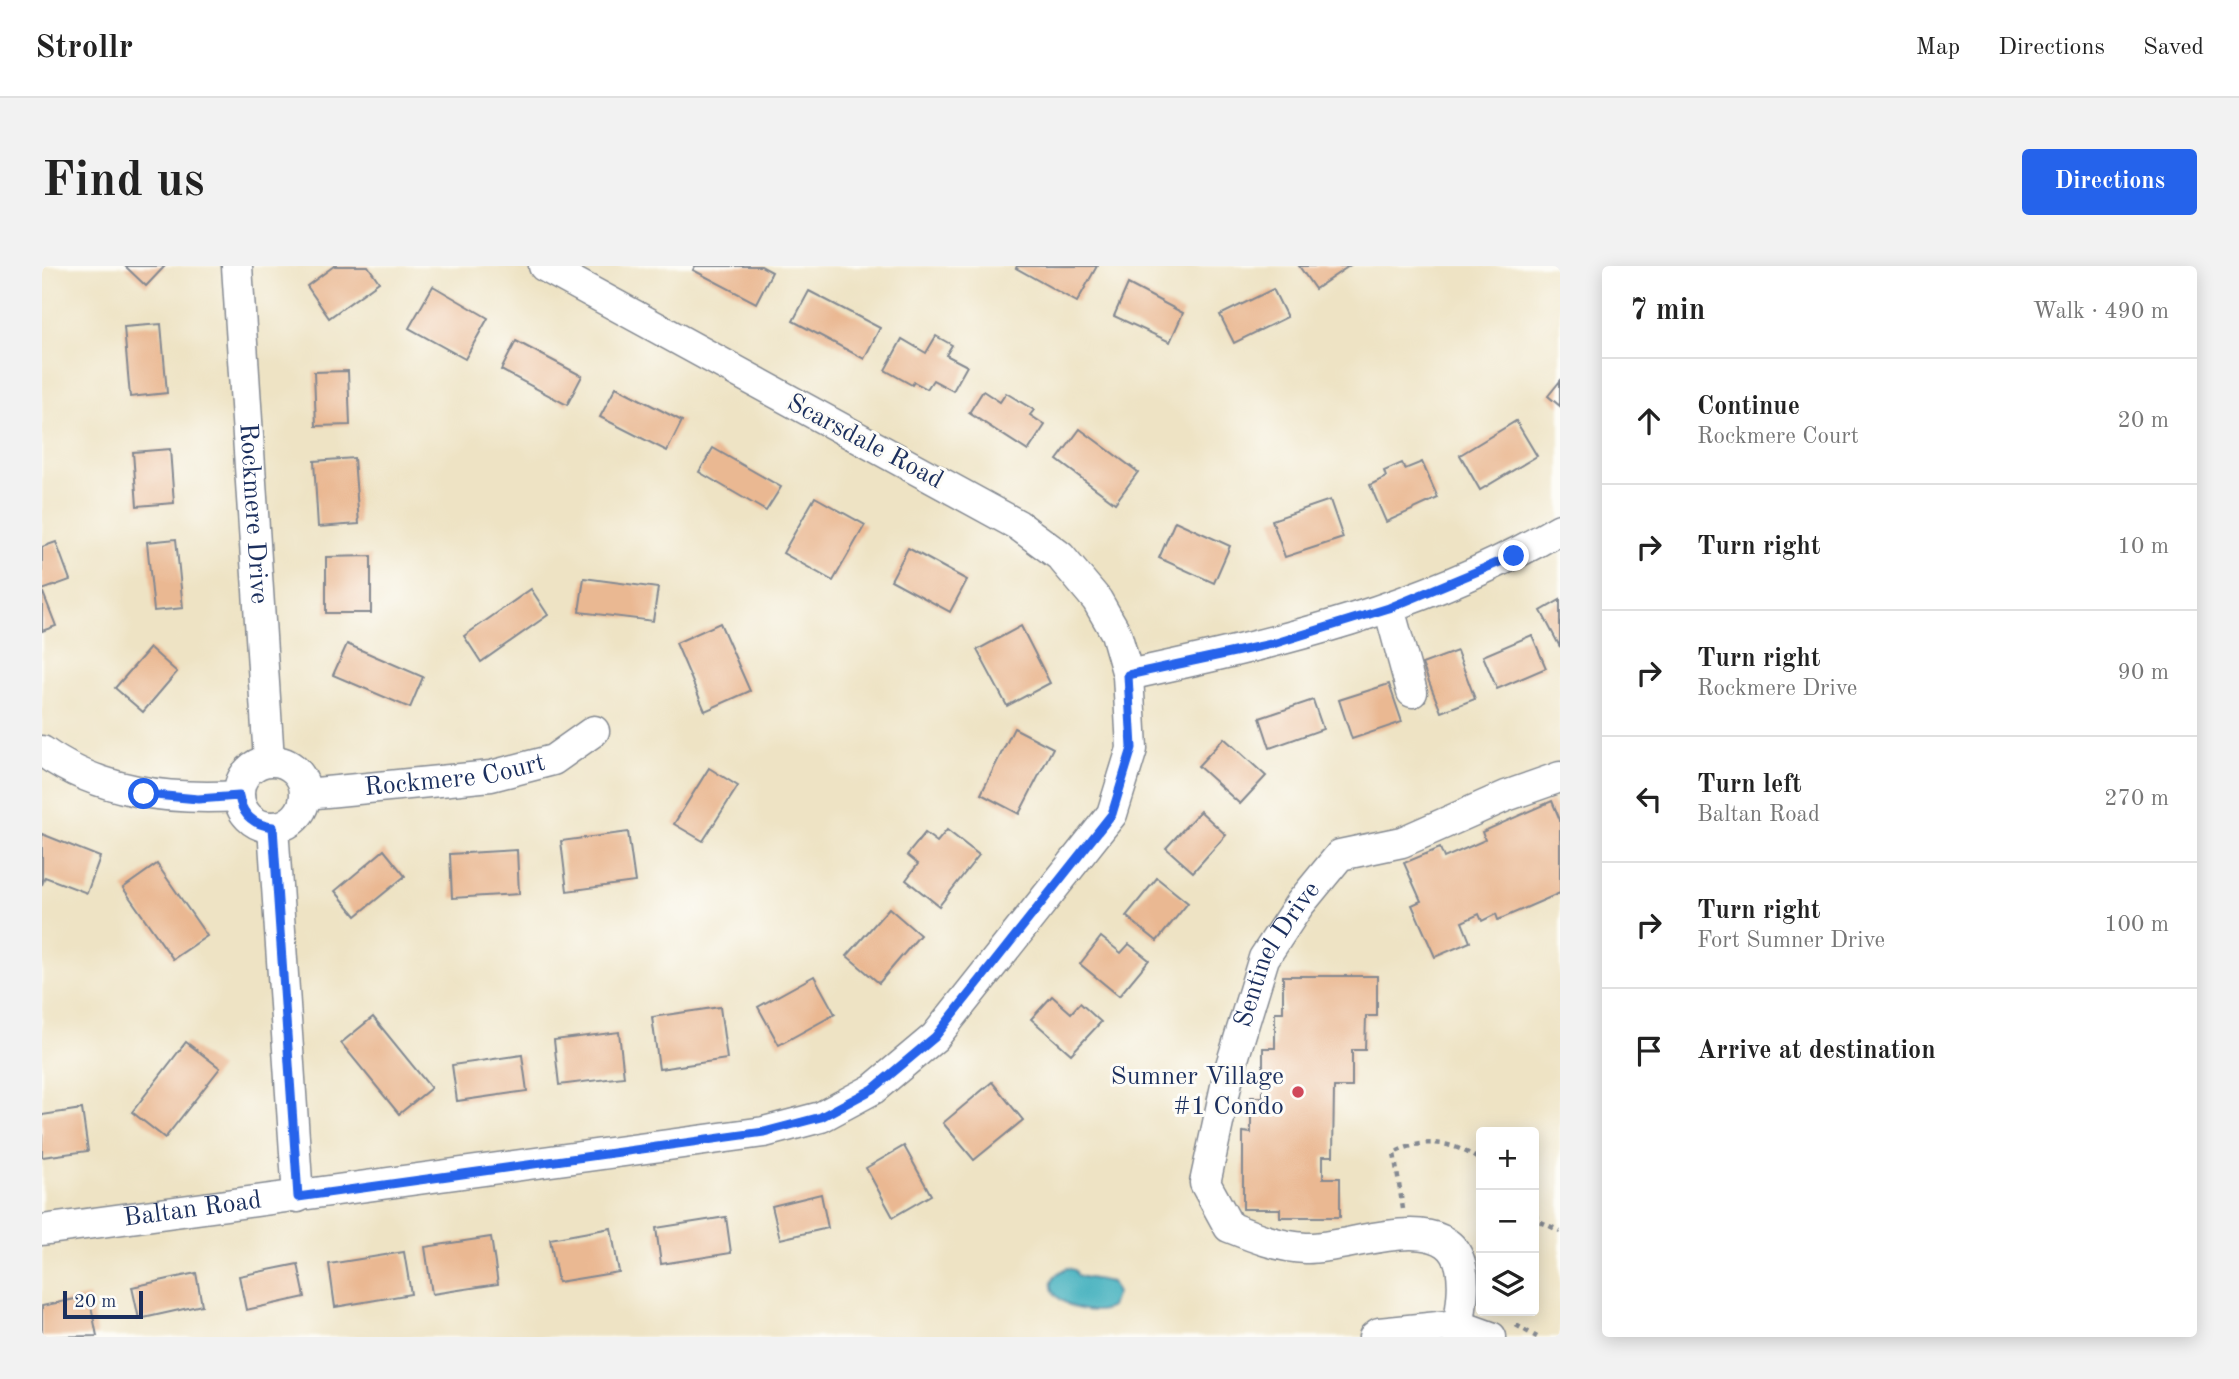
<!DOCTYPE html>
<html lang="en">
<head>
<meta charset="utf-8">
<style>
  body { margin:0; font-family:"Old Standard TT",serif; background:#f2f2f2; color:#222 }
  .controls { position:absolute; right:21px; bottom:21px; display:grid; overflow:hidden; border-radius:7px; box-shadow:0 4px 18px #0003 }
  .controls button { width:63px; height:63px; display:grid; place-items:center; padding:0; border:0; border-bottom:2px solid #e0e0e0; background:#fff; color:#222; font:35px sans-serif }
  .scale { position:absolute; left:21px; bottom:18px; width:80px; box-sizing:border-box; padding-left:7px; border:4px solid #1b2f5e; border-top:0; font-size:19px; line-height:24px; white-space:nowrap; color:#1b2f5e; -webkit-text-stroke:5px #fdfcf7; paint-order:stroke }
  .stop { position:absolute; width:21px; height:21px; margin:-16px; border:5px solid #2563eb; border-radius:50%; background:#fff }
  .stop.end { background:#2563eb; border-color:#fff; box-shadow:0 2px 7px #0008 }
  .list { margin:0; padding:0; list-style:none }
  h2 { display:flex; justify-content:space-between; align-items:center; height:91px; margin:0; padding:0 28px; font-size:30px }
  h2 small { font-size:23px; font-weight:400; color:#767676 }
  .list li { display:grid; grid-template-columns:46px 1fr auto; gap:21px; align-items:center; box-sizing:border-box; height:126px; padding:0 28px; border-top:2px solid #e0e0e0 }
  .list b { display:block; font-size:26px; white-space:nowrap }
  .list p { margin:0; font-size:23px; white-space:nowrap; color:#767676 }
  .list em { font-size:23px; font-style:normal; color:#767676 }
  .icon { flex:none; width:38px; height:38px; fill:none; stroke:currentColor; stroke-width:2; stroke-linecap:round; stroke-linejoin:round }
  .map { position:relative; flex:none; width:1518px; height:1071px; overflow:hidden; border-radius:7px }
  header { display:flex; align-items:center; gap:42px; box-sizing:border-box; height:98px; padding:0 35px; background:#fff; border-bottom:2px solid #e0e0e0 }
  header strong { font-size:33px }
  nav { display:flex; gap:38px; margin-inline-start:auto; font-size:24px }
  .intro { display:flex; align-items:center; justify-content:space-between; box-sizing:border-box; height:168px; padding:0 42px }
  h1 { margin:0; font-size:49px }
  .button { padding:18px 32px; border-radius:7px; background:#2563eb; color:#fff; font-size:24px; font-weight:700 }
  main { display:flex; gap:42px; padding:0 42px }
  aside { flex:1; background:#fff; border-radius:7px; box-shadow:0 4px 18px #0003 }
  .map>svg:first-child { display:block }
  .water { fill:#42b0be; stroke:#2e708e; stroke-width:2 }
  .building { fill:#eab892 }
  .lines { fill:none; stroke-linecap:round; stroke-linejoin:round }
  .minor-casing { stroke:#848991; stroke-width:33 }
  .path { stroke:#848991; stroke-width:4.5; stroke-dasharray:5 5; stroke-linecap:butt }
  .minor { stroke:#fff; stroke-width:30 }
  .route { stroke:#2563eb; stroke-width:9 }
  .poi-dot { fill:#d1495b; stroke:#fdfcf7; stroke-width:2.5 }
  .labels { text-anchor:middle; dominant-baseline:central; stroke-width:6; stroke-linejoin:round; paint-order:stroke }
  .street-label { font-size:26px; fill:#1b2f5e; stroke:#fdfcf7 }
  .poi-label { font-size:26px; fill:#1b2f5e; stroke:#fdfcf7; text-anchor:end }
</style>
</head>
<body>
<header>
<strong>Strollr</strong>
<nav><a>Map</a><a>Directions</a><a>Saved</a></nav>
</header>
<div class="intro"><h1>Find us</h1><a class="button">Directions</a></div>
<main>
<div class="map">
<svg width="1518" height="1071" viewBox="0 0 1518 1071">
  <rect width="100%" height="100%" fill="#fdfcf7"/>
  <filter id="ink" filterUnits="userSpaceOnUse"><feTurbulence type="fractalNoise" baseFrequency=".0143" numOctaves="2"/><feDisplacementMap in="SourceGraphic" scale="14" xChannelSelector="R" yChannelSelector="G"/><feConvolveMatrix kernelMatrix="1 2 1 2 8 2 1 2 1" color-interpolation-filters="sRGB"/></filter>
  <filter id="wash" filterUnits="userSpaceOnUse"><feTurbulence type="fractalNoise" baseFrequency=".00686" numOctaves="4" result="noise"/><feDisplacementMap in="SourceGraphic" scale="28" xChannelSelector="R" yChannelSelector="G"/><feGaussianBlur stdDeviation="1.57" result="paint"/><feColorMatrix in="noise" values="0 0 0 0 0 0 0 0 0 0 0 0 0 0 0 0 0 1.4 0 .05"/><feComposite in="paint" operator="in"/></filter>
  <g filter="url(#wash)">
    <rect width="100%" height="100%" fill="#eee3c4"/>
    <path class="water" d="M 1025,1002 L 1033,1004 L 1036,1010 L 1069,1016 L 1074,1027 L 1069,1041 C 1040,1057 982,1021 1025,1002 Z"/>
    <g id="blocks">
      <g class="building">
        <polygon points="83,0 123,0 104,20"/>
        <polygon points="292,0 326,0 337,16 287,52 265,20"/>
        <polygon points="653,0 719,0 730,6 714,37 651,4"/>
        <polygon points="975,0 1055,0 1035,36 974,2"/>
        <polygon points="1257,0 1307,0 1273,23"/>
        <polygon points="1086,18 1141,47 1128,76 1072,50"/>
        <polygon points="391,20 446,52 423,93 367,62"/>
        <polygon points="1231,23 1245,51 1192,77 1178,49"/>
        <polygon points="767,25 838,62 822,93 751,55"/>
        <polygon points="119,58 125,127 88,131 82,61"/>
        <polygon points="894,70 910,79 904,89 925,100 911,125 891,114 885,123 872,116 870,119 843,104 860,73 884,87"/>
        <polygon points="474,75 540,110 525,139 459,104"/>
        <polygon points="306,105 308,159 274,160 272,106"/>
        <polygon points="1518,115 1518,140 1506,130"/>
        <polygon points="574,121 640,155 625,185 558,151"/>
        <polygon points="941,125 958,136 964,127 992,144 988,149 1003,159 986,185 927,147"/>
        <polygon points="1474,155 1495,190 1438,224 1418,189"/>
        <polygon points="1038,163 1096,206 1073,237 1015,194"/>
        <polygon points="671,182 739,221 724,245 657,206"/>
        <polygon points="128,183 132,237 95,240 91,186"/>
        <polygon points="312,192 317,258 276,261 272,195"/>
        <polygon points="1380,196 1396,232 1344,256 1328,219 1344,211 1342,205 1360,197 1363,203"/>
        <polygon points="773,231 823,259 791,315 741,287"/>
        <polygon points="1288,234 1301,272 1243,291 1230,254"/>
        <polygon points="1133,255 1188,280 1172,317 1117,292"/>
        <polygon points="134,273 141,342 112,345 105,276"/>
        <polygon points="14,276 28,314 0,324 14,360 0,365 0,281"/>
        <polygon points="866,282 925,314 908,346 849,314"/>
        <polygon points="329,290 329,347 284,347 284,291"/>
        <polygon points="542,312 616,322 611,355 537,346"/>
        <polygon points="489,323 506,349 439,396 422,370"/>
        <polygon points="1518,334 1518,381 1499,345"/>
        <polygon points="678,357 708,425 663,445 634,377"/>
        <polygon points="979,360 1008,417 965,440 935,384"/>
        <polygon points="1490,369 1504,402 1455,423 1441,390"/>
        <polygon points="305,378 381,411 368,442 291,409"/>
        <polygon points="108,382 135,406 101,446 73,422"/>
        <polygon points="1415,385 1433,433 1399,446 1380,398"/>
        <polygon points="1347,418 1360,456 1310,473 1297,434"/>
        <polygon points="1271,434 1281,463 1228,482 1218,452"/>
        <polygon points="972,462 1011,482 977,548 939,528"/>
        <polygon points="1182,472 1224,510 1198,538 1156,500"/>
        <polygon points="667,502 696,520 661,575 632,558"/>
        <polygon points="1510,535 1518,554 1518,627 1456,654 1454,648 1440,655 1437,648 1420,656 1428,676 1393,691 1370,639 1379,635 1362,597 1398,582 1402,592 1443,574 1440,566"/>
        <polygon points="1158,545 1184,569 1151,606 1124,582"/>
        <polygon points="905,564 937,589 897,640 864,614 876,598 865,589 883,567 895,576"/>
        <polygon points="586,566 593,616 525,625 519,575"/>
        <polygon points="0,568 58,591 45,627 3,611 0,619"/>
        <polygon points="342,584 363,610 314,650 293,625"/>
        <polygon points="475,584 477,628 410,632 408,588"/>
        <polygon points="115,598 165,670 131,693 81,622"/>
        <polygon points="1115,612 1146,637 1115,675 1084,650"/>
        <polygon points="847,642 878,669 837,717 805,690"/>
        <polygon points="1059,671 1079,687 1087,678 1107,694 1077,730 1038,698"/>
        <polygon points="772,710 793,748 737,779 716,741"/>
        <polygon points="1241,710 1335,710 1335,750 1324,750 1323,784 1310,784 1310,821 1292,821 1291,890 1281,890 1281,912 1298,912 1298,951 1238,951 1238,943 1201,943 1201,866 1209,867 1209,831 1221,831 1221,782 1233,782 1233,746 1241,746"/>
        <polygon points="1010,730 1029,747 1038,737 1059,756 1029,788 989,753"/>
        <polygon points="678,741 685,793 617,803 610,751"/>
        <polygon points="331,751 389,822 357,848 299,777"/>
        <polygon points="577,766 582,811 517,819 512,774"/>
        <polygon points="144,776 178,802 123,872 90,846"/>
        <polygon points="480,789 485,825 415,835 410,799"/>
        <polygon points="950,816 981,854 932,894 901,857"/>
        <polygon points="40,843 46,885 0,891 0,849"/>
        <polygon points="862,880 889,929 851,951 824,902"/>
        <polygon points="779,928 786,962 738,973 730,940"/>
        <polygon points="684,951 689,987 619,998 614,962"/>
        <polygon points="569,962 577,1006 516,1016 508,973"/>
        <polygon points="449,971 456,1018 390,1028 383,981"/>
        <polygon points="362,986 369,1028 293,1041 287,998"/>
        <polygon points="256,998 263,1031 204,1044 197,1010"/>
        <polygon points="154,1007 160,1039 97,1053 90,1021"/>
        <polygon points="47,1030 55,1070 0,1071 0,1040"/>
      </g>
    </g>
  </g>
  <g filter="url(#ink)">
    <use href="#blocks" fill-opacity="0" stroke="#848991" stroke-width="2"/>
    <g class="lines">
      <defs>
        <g id="minor">
          <path id="s1" d="M 195,0 L 227,494"/>
          <polyline points="1347,342 1370,426"/>
          <path d="M 1086,409 C 1239,376 1381,343 1518,263"/>
          <path d="M 0,485 C 58,527 127,534 197,530"/>
          <circle cx="230" cy="528" r="33"/>
          <path id="s2" d="M 264,528 L 449,510 L 511,494 L 552,465"/>
          <polyline points="231,561 256,931"/>
          <path id="s3" d="M 0,964 L 722,866 L 779,851 L 831,823 L 893,771 L 1070,548 L 1090,483 L 1086,409 L 1074,367 L 1055,334 L 1018,290 L 976,259 L 502,0"/>
          <polyline points="1332,1071 1337,1067 1416,1059 1449,1071"/>
          <path id="s4" d="M 1416,1071 C 1417,1048 1424,1024 1419,1001 C 1406,939 1306,984 1264,982 C 1237,981 1212,971 1187,961 L 1163,917 L 1187,806 L 1222,692 L 1257,639 L 1298,589 L 1360,576 L 1464,530 L 1518,511"/>
        </g>
      </defs>
      <use href="#minor" class="minor-casing"/>
      <g class="path">
        <path d="M 1361,943 L 1352,887 C 1383,871 1411,875 1439,895"/>
        <polyline points="1492,948 1499,956 1518,965"/>
        <polyline points="1474,1059 1495,1071"/>
      </g>
      <use href="#minor" class="minor"/>
    </g>
  </g>
  <g class="lines" filter="url(#ink)">
    <path class="route" d="M 102,528 L 156,533 L 197,530 C 200,549 212,559 231,561 L 256,931 L 722,866 L 779,851 L 831,823 L 893,771 L 1070,548 L 1090,482 L 1086,409 L 1234,377 L 1347,342 L 1472,290"/>
  </g>
  <circle class="poi-dot" cx="1256" cy="826" r="7"/>
  <g class="labels">
    <g class="street-label">
      <text transform="translate(823 176) rotate(28)">Scarsdale Road</text>
      <text stroke="none"><textPath href="#s1" startOffset="248">Rockmere Drive</textPath></text>
      <text stroke="none"><textPath href="#s2" startOffset="150">Rockmere Court</textPath></text>
      <text stroke="none"><textPath href="#s4" startOffset="614">Sentinel Drive</textPath></text>
      <text stroke="none"><textPath href="#s3" startOffset="152">Baltan Road</textPath></text>
    </g>
    <g class="poi-label">
      <text x="1242" y="811">Sumner Village<tspan x="1242" dy="30">#1 Condo</tspan></text>
    </g>
  </g>
</svg>
<div class="controls">
<button>+</button>
<button>−</button>
<button><svg class="icon" aria-label="layers" viewBox="0 0 24 24"><path d="M12 4l9 5-9 5-9-5zM3 14l9 5 9-5"/></svg></button>
</div>
<div class="scale">20 m</div>
<div class="stop" style="left:102px;top:528px"></div>
<div class="stop end" style="left:1472px;top:290px"></div>
</div>
<aside>
<h2>7 min<small>Walk · 490 m</small></h2>
<ul class="list">
<li><svg class="icon" aria-label="ahead" viewBox="0 0 24 24"><path d="M12 20V5M6 11l6-6 6 6"/></svg><div><b>Continue</b><p>Rockmere Court</p></div><em>20 m</em></li>
<li><svg class="icon" aria-label="right" viewBox="0 0 24 24"><path d="M7 20v-9h11M14 6l5 5-5 5"/></svg><div><b>Turn right</b></div><em>10 m</em></li>
<li><svg class="icon" aria-label="right" viewBox="0 0 24 24"><path d="M7 20v-9h11M14 6l5 5-5 5"/></svg><div><b>Turn right</b><p>Rockmere Drive</p></div><em>90 m</em></li>
<li><svg class="icon" aria-label="left" viewBox="0 0 24 24"><path d="M17 20v-9H6M10 6l-5 5 5 5"/></svg><div><b>Turn left</b><p>Baltan Road</p></div><em>270 m</em></li>
<li><svg class="icon" aria-label="right" viewBox="0 0 24 24"><path d="M7 20v-9h11M14 6l5 5-5 5"/></svg><div><b>Turn right</b><p>Fort Sumner Drive</p></div><em>100 m</em></li>
<li><svg class="icon" aria-label="arrive" viewBox="0 0 24 24"><path d="M6 21V4h12l-3 4 3 4H6"/></svg><div><b>Arrive at destination</b></div></li>
</ul>
</aside>
</main>
</body>
</html>
